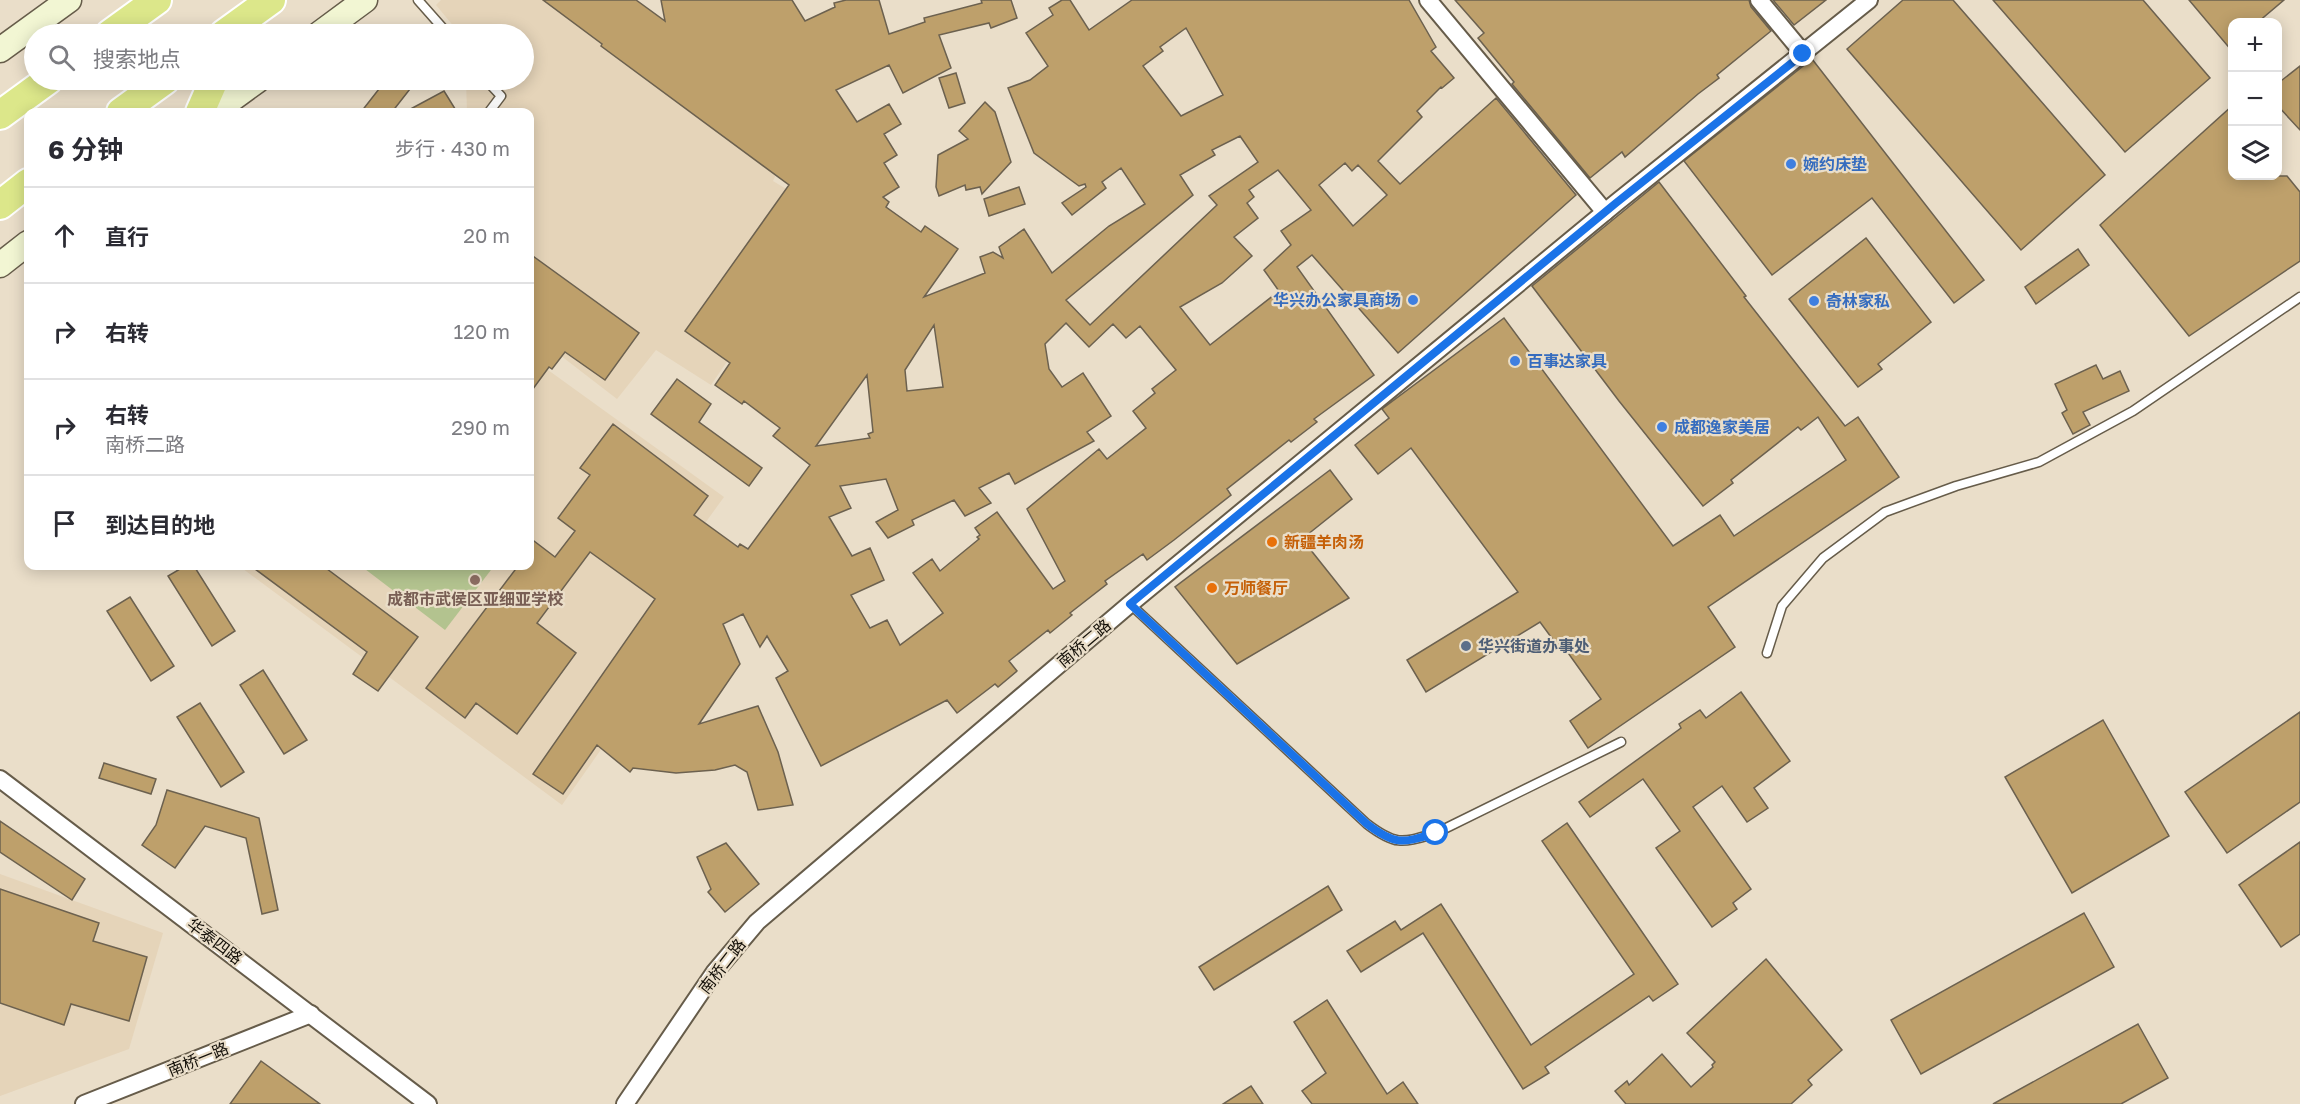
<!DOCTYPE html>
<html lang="zh">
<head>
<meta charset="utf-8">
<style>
  body { margin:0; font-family:"Golos Text","Noto Sans SC",sans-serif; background:#f2f2f3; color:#2b2b33 }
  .controls { position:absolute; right:18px; top:18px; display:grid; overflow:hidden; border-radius:12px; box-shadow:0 3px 15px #0003 }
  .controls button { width:54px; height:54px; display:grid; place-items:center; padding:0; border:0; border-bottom:2px solid #e1e1e2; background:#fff; color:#2b2b33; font:30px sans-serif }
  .stop { position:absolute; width:18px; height:18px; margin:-14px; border:4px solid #1a73e8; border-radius:50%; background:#fff }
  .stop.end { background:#1a73e8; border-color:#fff; box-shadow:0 2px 6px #0008 }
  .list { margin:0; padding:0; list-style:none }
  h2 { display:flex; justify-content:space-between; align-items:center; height:78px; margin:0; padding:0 24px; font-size:26px }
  h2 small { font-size:20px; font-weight:400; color:#7c7c81 }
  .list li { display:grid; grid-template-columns:39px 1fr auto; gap:18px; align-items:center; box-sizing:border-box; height:96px; padding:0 24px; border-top:2px solid #e1e1e2 }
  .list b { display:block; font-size:22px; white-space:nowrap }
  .list p { margin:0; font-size:20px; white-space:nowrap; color:#7c7c81 }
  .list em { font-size:20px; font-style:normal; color:#7c7c81 }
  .icon { flex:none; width:33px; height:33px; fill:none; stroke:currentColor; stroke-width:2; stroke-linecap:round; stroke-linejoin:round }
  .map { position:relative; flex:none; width:2300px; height:1104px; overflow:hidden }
  .search { position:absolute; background:#fff; box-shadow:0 3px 15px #0003; left:24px; top:24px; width:510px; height:66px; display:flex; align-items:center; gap:15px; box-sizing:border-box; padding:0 21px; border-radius:33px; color:#7c7c81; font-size:22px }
  .panel { position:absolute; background:#fff; box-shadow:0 3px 15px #0003; left:24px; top:108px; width:510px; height:462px; border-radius:12px }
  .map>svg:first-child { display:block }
  .built { fill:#e5d4b9 }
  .green { fill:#b3c38f }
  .building { fill:#bea06b; stroke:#6c614f; stroke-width:1.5; fill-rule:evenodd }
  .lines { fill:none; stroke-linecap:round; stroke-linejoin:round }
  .service-casing { stroke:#665c4a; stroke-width:11 }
  .minor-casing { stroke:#665c4a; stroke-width:20 }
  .secondary-casing { stroke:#665c4a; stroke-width:27 }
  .trunk-casing { stroke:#fff; stroke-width:32 }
  .service { stroke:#fff; stroke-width:8 }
  .minor { stroke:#fff; stroke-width:16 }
  .secondary { stroke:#f2f6d3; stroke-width:24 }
  .trunk { stroke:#dce78a; stroke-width:28 }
  .route { stroke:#1a73e8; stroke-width:8 }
  .shop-dot { fill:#3f7fe0; stroke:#eadec9; stroke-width:2 }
  .food-dot { fill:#e8710a; stroke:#eadec9; stroke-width:2 }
  .education-dot { fill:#8d6e63; stroke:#eadec9; stroke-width:2 }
  .service-dot { fill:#5c6f8a; stroke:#eadec9; stroke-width:2 }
  .labels { text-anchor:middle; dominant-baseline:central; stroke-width:4.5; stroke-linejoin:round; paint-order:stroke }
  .shop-label { font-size:16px; font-weight:bold; fill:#366cbe; stroke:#eadec9; text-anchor:start }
  .food-label { font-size:16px; font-weight:bold; fill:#c56008; stroke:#eadec9; text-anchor:start }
  .education-label { font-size:16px; font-weight:bold; fill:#785e54; stroke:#eadec9 }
  .street-label { font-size:16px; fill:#130f08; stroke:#eadec9 }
  .service-label { font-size:16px; font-weight:bold; fill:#4e5e75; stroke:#eadec9; text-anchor:start }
</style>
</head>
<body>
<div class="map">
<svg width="2300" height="1104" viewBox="0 0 2300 1104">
  <rect width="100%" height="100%" fill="#eadec9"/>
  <g class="built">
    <polygon points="441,0 610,0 795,134 773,181 828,214 711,385 656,350 617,399 530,332 530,112 467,112 466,80 524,80 524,34 460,34 436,5"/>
    <polygon points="530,357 724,497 674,566 711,593 562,805 239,566 530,566"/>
    <polygon points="0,874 163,933 129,1049 0,1096"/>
  </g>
  <polygon class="green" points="361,566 494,566 445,630"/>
  <g class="building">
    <path d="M 543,0 L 636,0 L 665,21 L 661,0 L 792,0 L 805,21 L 835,7 L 834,3 L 846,0 L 879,0 L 889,34 L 925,22 L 924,18 L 982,3 L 981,0 L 1011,0 L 1017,18 L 991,28 L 989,23 L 939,35 L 951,68 L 903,93 L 889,65 L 836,90 L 857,122 L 889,104 L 901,124 L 884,134 L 897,155 L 884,163 L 899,187 L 883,197 L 889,202 L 886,207 L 921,232 L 925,226 L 958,249 L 924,297 L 985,273 L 980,257 L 993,252 L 1003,258 L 999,247 L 1024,229 L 1052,273 L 1109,226 L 1145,204 L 1121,168 L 1102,182 L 1106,188 L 1072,215 L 1062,203 L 1086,187 L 1085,184 L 1079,186 L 1034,153 L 1008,88 L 1030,80 L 1048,66 L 1026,33 L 1053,15 L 1049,8 L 1062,0 L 1070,0 L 1089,30 L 1132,0 L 1409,0 L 1436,47 L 1431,51 L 1454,78 L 1442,88 L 1441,87 L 1417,111 L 1422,117 L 1378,161 L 1400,184 L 1496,98 L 1576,195 L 1398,353 L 1312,255 L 1297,267 L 1374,375 L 1314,419 L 1317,422 L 1291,442 L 1289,440 L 1227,489 L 1231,495 L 1174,540 L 1147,560 L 1143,554 L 1105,581 L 1107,584 L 1070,613 L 1072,615 L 1050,633 L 1048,630 L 1009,661 L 1017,671 L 998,687 L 995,684 L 957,713 L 947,700 L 821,766 L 776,678 L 788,671 L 767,636 L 760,647 L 743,614 L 723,624 L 740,664 L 699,724 L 758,706 L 778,752 L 793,805 L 758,810 L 747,772 L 735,765 L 715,770 L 676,773 L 633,768 L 630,772 L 597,745 L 563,794 L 533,774 L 655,599 L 590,552 L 537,623 L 576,653 L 517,734 L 476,703 L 465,718 L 426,688 L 518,566 L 530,566 L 530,538 L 555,557 L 575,531 L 558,518 L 590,475 L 580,468 L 613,424 L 708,496 L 694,515 L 738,547 L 740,544 L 748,549 L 810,465 L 773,436 L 780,428 L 744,401 L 742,404 L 715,385 L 730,363 L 685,331 L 789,185 L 601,46 L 602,44 ZM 1186,28 L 1223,95 L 1181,116 L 1143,66 L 1163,51 L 1160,47 ZM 1240,136 L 1258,162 L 1209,196 L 1217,205 L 1090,325 L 1066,300 L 1193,195 L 1180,175 L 1215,155 L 1212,150 ZM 1345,163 L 1352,171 L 1358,165 L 1387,195 L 1353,226 L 1319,185 ZM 1278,170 L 1311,210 L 1281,231 L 1291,245 L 1264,270 L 1279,291 L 1210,345 L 1180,307 L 1222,283 L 1252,256 L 1234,237 L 1258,218 L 1247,203 L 1254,197 L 1249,190 ZM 1066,323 L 1089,347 L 1113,324 L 1126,338 L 1140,326 L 1176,370 L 1152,389 L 1155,393 L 1133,411 L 1146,428 L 1107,459 L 1099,449 L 1027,509 L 1065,581 L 1053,589 L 997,512 L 975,528 L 980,535 L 977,537 L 979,539 L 940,571 L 932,559 L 913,573 L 943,613 L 900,645 L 887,620 L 870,628 L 851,595 L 884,580 L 870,548 L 852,556 L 829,517 L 851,508 L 840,486 L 886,479 L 898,510 L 876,522 L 888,538 L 914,525 L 912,520 L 954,500 L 965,516 L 991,503 L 979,488 L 1009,473 L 1015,484 L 1094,441 L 1087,432 L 1111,416 L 1083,373 L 1062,387 L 1049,369 L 1045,344 ZM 934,325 L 943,387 L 907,391 L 905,370 ZM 867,375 L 873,432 L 868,434 L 870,438 L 816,446 Z"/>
    <polygon points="1455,0 1749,0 1751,7 1771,31 1717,75 1719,78 1698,94 1625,157 1622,152 1590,178 1512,84 1514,82 1478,38 1484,33"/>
    <polygon points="1773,0 1826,0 1794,25"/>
    <polygon points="1903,0 1953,0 2105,175 2021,250 1847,49"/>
    <polygon points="1993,0 2143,0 2210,78 2125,152"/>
    <polygon points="2189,0 2284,0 2258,22 2232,22 2232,51"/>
    <polygon points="1812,59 1984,280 1954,303 1872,198 1772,275 1684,161"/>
    <polygon points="2300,66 2300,130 2277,105 2277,84"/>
    <polygon points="956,73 965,103 949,108 939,78"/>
    <polygon points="386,80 417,80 392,112 361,112"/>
    <polygon points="444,91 457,112 405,112"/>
    <polygon points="985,102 995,112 1011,162 982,194 980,187 966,190 965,185 939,196 936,187 938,155 968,139 959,131"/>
    <polygon points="2232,106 2232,176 2287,176 2300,192 2300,261 2189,336 2100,225"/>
    <polygon points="1659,182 1746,296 1744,297 1845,426 1858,417 1899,477 1708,607 1735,647 1588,748 1570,721 1601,699 1566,650 1562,652 1540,622 1426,692 1407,660 1518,592 1411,448 1378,474 1355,445 1389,418 1382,409 1504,318 1673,546 1720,515 1734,536 1846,460 1818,417 1801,430 1798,427 1731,480 1733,483 1703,506 1619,401 1532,286"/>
    <polygon points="1019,187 1025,204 989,216 984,199"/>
    <polygon points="1866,238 1931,322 1878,364 1882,369 1858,387 1789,299"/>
    <polygon points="2078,249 2089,265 2036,304 2025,287"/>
    <polygon points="530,254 639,333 605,380 565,352 552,369 549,367 530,393"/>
    <polygon points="2096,365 2103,379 2120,371 2129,391 2083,412 2090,425 2073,434 2062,413 2067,410 2055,384"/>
    <polygon points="677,379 711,404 699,422 762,468 749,486 651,414"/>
    <polygon points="1330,470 1352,499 1302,539 1349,598 1237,664 1175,587"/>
    <polygon points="185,566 194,566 235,631 212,646 168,576"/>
    <polygon points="251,566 323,566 418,637 378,691 353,674 367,652"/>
    <polygon points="130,597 174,666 151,681 107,611"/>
    <polygon points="263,670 307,740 284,754 240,685"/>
    <polygon points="1741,692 1790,761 1754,788 1768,808 1747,822 1722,786 1693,807 1751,889 1733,903 1737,909 1712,927 1656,848 1680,831 1643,779 1590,817 1579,802 1681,728 1679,724 1700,710 1706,718"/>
    <polygon points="200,703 244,772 221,787 177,717"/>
    <polygon points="2300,712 2300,802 2227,853 2185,792"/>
    <polygon points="2103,720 2169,836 2072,893 2005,777"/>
    <polygon points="104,763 156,779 151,794 99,778"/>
    <polygon points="167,790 259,818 278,910 262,914 246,838 205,826 175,868 142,845 156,825"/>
    <polygon points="0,821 85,879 72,900 0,852"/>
    <polygon points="1567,823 1678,984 1653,1001 1649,996 1545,1067 1549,1073 1523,1089 1423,933 1361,972 1347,951 1395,921 1401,930 1441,904 1531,1045 1634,974 1542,841"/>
    <polygon points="2300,842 2300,934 2281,947 2239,885"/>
    <polygon points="726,843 759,884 725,912 708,892 711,889 697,857"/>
    <polygon points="1328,886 1342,910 1214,990 1199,967"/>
    <polygon points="0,889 99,923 93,941 147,957 129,1021 71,1004 64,1025 0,1003"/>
    <polygon points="2084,913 2114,967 1921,1074 1891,1020"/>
    <polygon points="1766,959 1842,1050 1808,1080 1812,1085 1791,1104 1626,1104 1615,1091 1627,1081 1629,1085 1662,1054 1691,1087 1713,1067 1712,1065 1715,1062 1687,1033"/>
    <polygon points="1327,1000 1387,1094 1403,1082 1418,1104 1312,1104 1302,1091 1326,1073 1294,1022"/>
    <polygon points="2138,1024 2168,1078 2121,1104 1993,1104"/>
    <polygon points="261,1061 320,1104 230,1104"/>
    <polygon points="1251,1086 1263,1104 1223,1104"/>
  </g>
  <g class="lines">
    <defs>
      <g id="service">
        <polyline points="418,0 448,34"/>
        <polyline points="486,80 501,96 489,112"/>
        <path d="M 1130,604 L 1367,824 C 1396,846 1402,843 1436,833 L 1621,742"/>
        <polyline points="1767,653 1782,606 1823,558 1885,512 1956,486 2039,462 2133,411 2300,297"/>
      </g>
      <g id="minor">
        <polyline points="1428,0 1605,212"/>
        <polyline points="1759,0 1803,53"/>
        <polyline points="0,779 428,1104"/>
        <polyline points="84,1104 311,1014"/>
        <polyline points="625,1104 714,973 757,922 1130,604 1616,203 1869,0"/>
      </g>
      <g id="secondary">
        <polyline points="319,34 365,0"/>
        <polyline points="0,50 69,0"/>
        <polyline points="214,112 258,80"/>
        <polyline points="0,265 28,243"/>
      </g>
      <g id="trunk">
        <polyline points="110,34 157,0"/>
        <polyline points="224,34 271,0"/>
        <polyline points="121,112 165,80"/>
        <polyline points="200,112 214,80"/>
        <polyline points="0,115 48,80"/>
        <polyline points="0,205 28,183"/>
      </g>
    </defs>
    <use href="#service" class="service-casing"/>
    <use href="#minor" class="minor-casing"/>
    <use href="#secondary" class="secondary-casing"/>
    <use href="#trunk" class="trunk-casing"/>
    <use href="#service" class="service"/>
    <use href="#minor" class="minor"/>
    <use href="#secondary" class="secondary"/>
    <use href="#trunk" class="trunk"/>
  </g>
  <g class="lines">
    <path class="route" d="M 1436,833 C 1402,843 1396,846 1367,824 L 1130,604 L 1616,203 L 1803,54"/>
  </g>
  <g class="shop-dot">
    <circle cx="1791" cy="164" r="6"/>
    <circle cx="1413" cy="300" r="6"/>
    <circle cx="1814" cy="301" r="6"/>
    <circle cx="1515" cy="361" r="6"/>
    <circle cx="1662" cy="427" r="6"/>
  </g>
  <g class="food-dot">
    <circle cx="1272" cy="542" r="6"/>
    <circle cx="1212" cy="588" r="6"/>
  </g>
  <circle class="education-dot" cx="475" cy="580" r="6"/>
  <circle class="service-dot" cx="1466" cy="646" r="6"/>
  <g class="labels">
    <g class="shop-label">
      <text x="1803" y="164">婉约床垫</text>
      <text x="1401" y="300" text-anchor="end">华兴办公家具商场</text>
      <text x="1826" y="301">奇林家私</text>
      <text x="1527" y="361">百事达家具</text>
      <text x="1674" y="427">成都逸家美居</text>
    </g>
    <g class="food-label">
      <text x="1284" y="542">新疆羊肉汤</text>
      <text x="1224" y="588">万师餐厅</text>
    </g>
    <g class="education-label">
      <text x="475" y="599">成都市武侯区亚细亚学校</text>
    </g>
    <g class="street-label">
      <text transform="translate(1084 643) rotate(-40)">南桥二路</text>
      <text transform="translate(215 941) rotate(37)">华泰四路</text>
      <text transform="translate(722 966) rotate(-52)">南桥二路</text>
      <text transform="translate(198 1059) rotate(-22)">南桥一路</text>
    </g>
    <g class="service-label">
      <text x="1478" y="646">华兴街道办事处</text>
    </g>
  </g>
</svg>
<div class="controls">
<button>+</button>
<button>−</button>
<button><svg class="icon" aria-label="layers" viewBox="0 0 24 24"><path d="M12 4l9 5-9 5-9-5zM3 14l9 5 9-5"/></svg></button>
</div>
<div class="stop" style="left:1436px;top:833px"></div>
<div class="stop end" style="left:1803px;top:54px"></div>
<div class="search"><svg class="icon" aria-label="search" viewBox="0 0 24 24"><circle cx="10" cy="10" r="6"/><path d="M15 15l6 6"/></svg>搜索地点</div>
<section class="panel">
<h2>6 分钟<small>步行 · 430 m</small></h2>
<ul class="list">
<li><svg class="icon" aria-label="ahead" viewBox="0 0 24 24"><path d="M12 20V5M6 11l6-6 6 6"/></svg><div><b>直行</b></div><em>20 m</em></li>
<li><svg class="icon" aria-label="right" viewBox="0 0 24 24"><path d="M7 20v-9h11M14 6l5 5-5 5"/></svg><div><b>右转</b></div><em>120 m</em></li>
<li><svg class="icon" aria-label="right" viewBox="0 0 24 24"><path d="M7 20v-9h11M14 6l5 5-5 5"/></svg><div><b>右转</b><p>南桥二路</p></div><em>290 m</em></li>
<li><svg class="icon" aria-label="arrive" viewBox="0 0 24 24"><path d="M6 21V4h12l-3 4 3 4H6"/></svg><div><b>到达目的地</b></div></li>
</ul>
</section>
</div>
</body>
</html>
